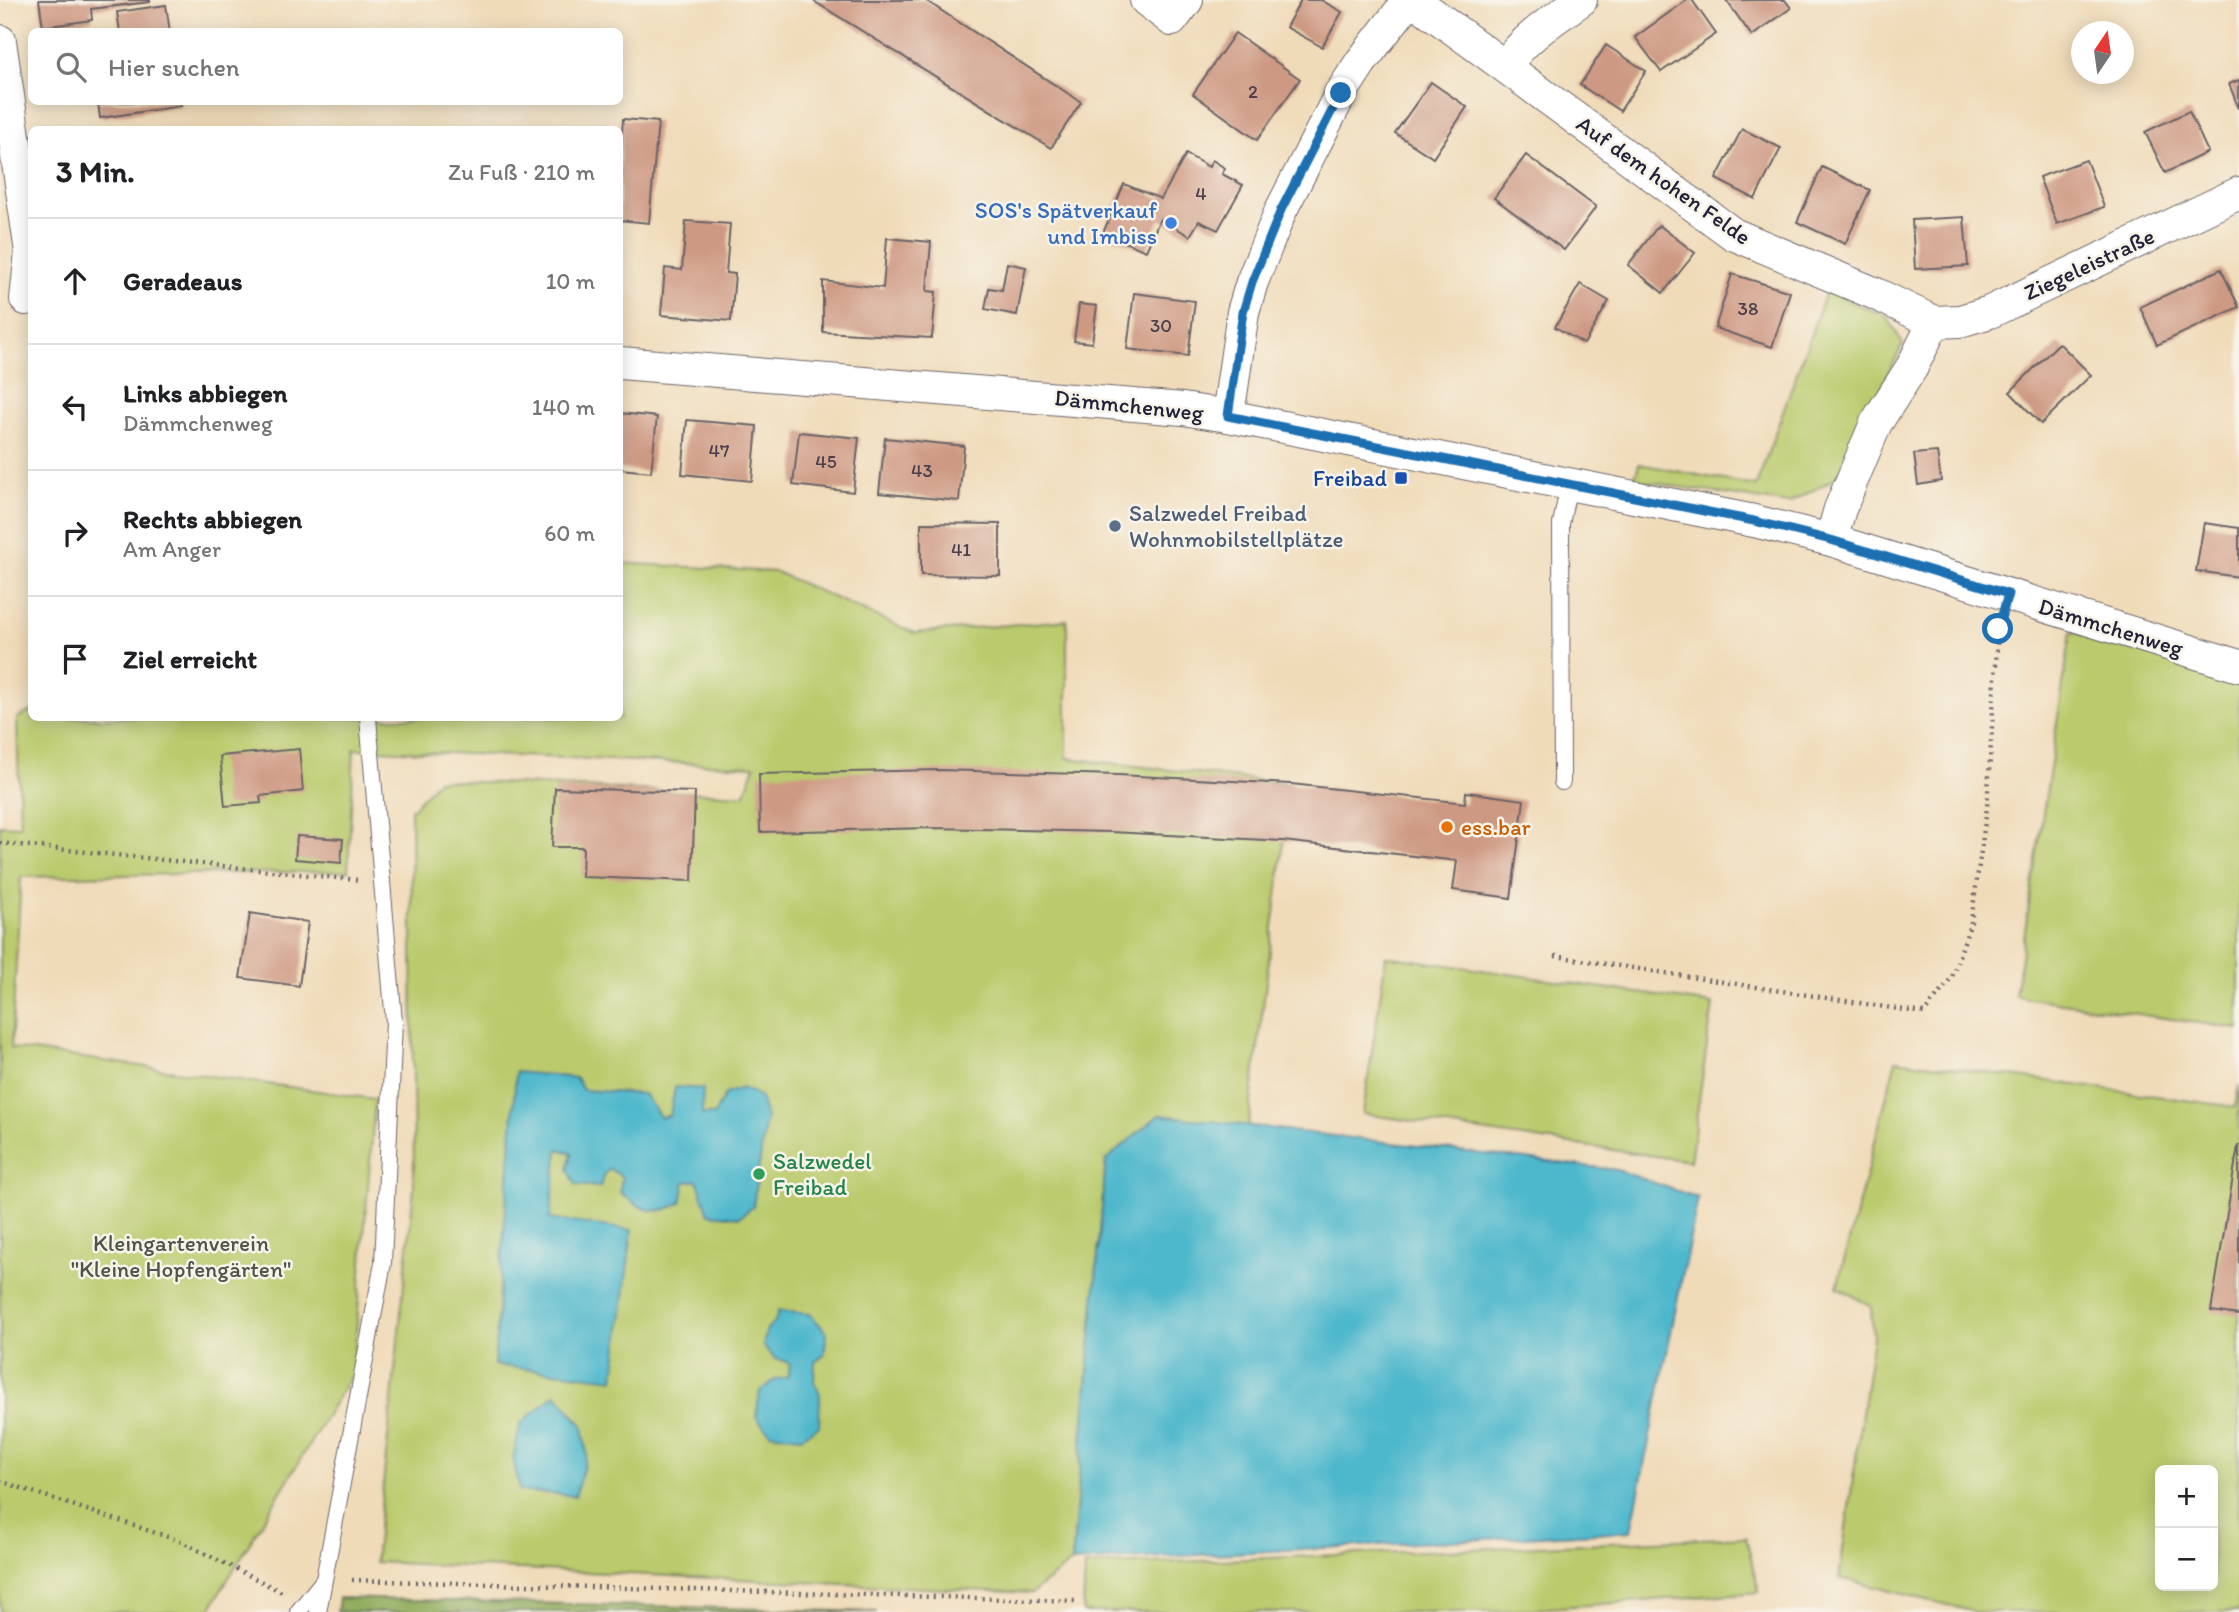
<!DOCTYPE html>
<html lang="de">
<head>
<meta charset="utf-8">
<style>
  body { margin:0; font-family:Itim,sans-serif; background:#f6f6f6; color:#202124 }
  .controls { position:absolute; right:21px; bottom:21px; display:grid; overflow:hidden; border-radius:10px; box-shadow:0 4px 18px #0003 }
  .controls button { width:63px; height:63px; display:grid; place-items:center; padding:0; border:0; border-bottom:2px solid #e0e0e0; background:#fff; color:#202124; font:35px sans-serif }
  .compass { position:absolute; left:2071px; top:21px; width:63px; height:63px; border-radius:50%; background:#fff; box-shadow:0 4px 18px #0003; rotate:13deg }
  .stop { position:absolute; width:21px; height:21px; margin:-16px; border:5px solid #1f6fb2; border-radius:50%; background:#fff }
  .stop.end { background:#1f6fb2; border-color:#fff; box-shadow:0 2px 7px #0008 }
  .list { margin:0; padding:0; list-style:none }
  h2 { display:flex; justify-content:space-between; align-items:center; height:91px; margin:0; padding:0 28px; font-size:30px }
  h2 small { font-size:23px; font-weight:400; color:#757577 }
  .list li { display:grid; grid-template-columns:46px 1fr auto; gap:21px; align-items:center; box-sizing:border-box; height:126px; padding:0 28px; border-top:2px solid #e0e0e0 }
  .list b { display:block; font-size:26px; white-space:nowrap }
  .list p { margin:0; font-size:23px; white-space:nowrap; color:#757577 }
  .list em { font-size:23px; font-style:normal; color:#757577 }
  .icon { flex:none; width:38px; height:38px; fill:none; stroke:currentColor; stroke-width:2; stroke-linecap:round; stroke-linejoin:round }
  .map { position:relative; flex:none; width:2239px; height:1612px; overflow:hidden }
  .search { position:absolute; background:#fff; box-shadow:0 4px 18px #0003; left:28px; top:28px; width:595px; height:77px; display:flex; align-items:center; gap:18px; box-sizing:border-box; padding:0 24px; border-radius:10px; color:#757577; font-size:26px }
  .panel { position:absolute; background:#fff; box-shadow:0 4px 18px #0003; left:28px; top:126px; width:595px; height:595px; border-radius:10px }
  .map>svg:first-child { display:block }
  .green { fill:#baca6c; stroke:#6e7654; stroke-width:2; fill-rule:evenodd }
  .forest { fill:#93ae60; stroke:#5a684e; stroke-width:2 }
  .water { fill:#4eb7cc; stroke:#386c84; stroke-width:2 }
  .building { fill:#ce9982 }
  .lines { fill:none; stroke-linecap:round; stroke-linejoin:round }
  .lane-casing { stroke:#6a6367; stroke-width:18 }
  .street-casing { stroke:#6a6367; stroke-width:34 }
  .path { stroke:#6a6367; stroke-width:4.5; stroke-dasharray:2 5; stroke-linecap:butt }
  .lane { stroke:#fff; stroke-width:16 }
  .street { stroke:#fff; stroke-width:32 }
  .route { stroke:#1f6fb2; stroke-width:9 }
  .shop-dot { fill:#3f7fe0; stroke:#f7f3e8; stroke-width:2.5 }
  .transit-dot { fill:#1a4fb4; stroke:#f7f3e8; stroke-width:2.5 }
  .service-dot { fill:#5c6f8a; stroke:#f7f3e8; stroke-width:2.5 }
  .food-dot { fill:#e8710a; stroke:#f7f3e8; stroke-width:2.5 }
  .leisure-dot { fill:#2e9e5b; stroke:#f7f3e8; stroke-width:2.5 }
  .labels { text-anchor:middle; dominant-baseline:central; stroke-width:5; stroke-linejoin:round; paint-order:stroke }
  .number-label { font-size:19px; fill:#4d404d }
  .street-label { font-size:23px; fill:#22223b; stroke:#f7f3e8 }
  .shop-label { font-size:23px; fill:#366cbe; stroke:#f7f3e8; text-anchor:end }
  .transit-label { font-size:23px; fill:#164399; stroke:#f7f3e8; text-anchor:end }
  .service-label { font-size:23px; fill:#4e5e75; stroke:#f7f3e8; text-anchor:start }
  .food-label { font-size:23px; fill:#c56008; stroke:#f7f3e8; text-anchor:start }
  .leisure-label { font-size:23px; fill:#27864d; stroke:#f7f3e8; text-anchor:start }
  .park-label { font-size:23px; fill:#50544a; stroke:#f7f3e8 }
</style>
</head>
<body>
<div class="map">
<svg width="2239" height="1612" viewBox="0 0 2239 1612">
  <rect width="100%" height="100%" fill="#f7f3e8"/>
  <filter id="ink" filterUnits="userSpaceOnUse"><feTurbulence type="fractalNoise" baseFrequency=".0143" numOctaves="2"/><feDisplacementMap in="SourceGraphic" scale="14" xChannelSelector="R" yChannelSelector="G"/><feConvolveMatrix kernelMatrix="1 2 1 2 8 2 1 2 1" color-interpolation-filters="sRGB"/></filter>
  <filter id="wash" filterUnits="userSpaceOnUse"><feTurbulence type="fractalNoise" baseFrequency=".00686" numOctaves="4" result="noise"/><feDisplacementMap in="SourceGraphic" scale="28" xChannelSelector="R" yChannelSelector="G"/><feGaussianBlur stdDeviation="1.57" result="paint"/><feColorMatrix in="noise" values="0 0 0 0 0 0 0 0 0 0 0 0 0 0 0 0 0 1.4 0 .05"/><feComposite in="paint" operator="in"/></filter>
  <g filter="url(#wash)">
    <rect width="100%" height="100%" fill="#f0dbb9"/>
    <g class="green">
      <polygon points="1826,292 1887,316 1903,344 1839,476 1788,504 1634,480 1639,464 1756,486"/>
      <polygon points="620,563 776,572 914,633 1067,620 1067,758 1291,784 1248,1126 1159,1115 1106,1160 1072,1562 1032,1593 375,1562 414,1188 411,810 438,780 744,795 755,766 354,749 348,871 21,877 11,1048 375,1099 353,1372 208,1612 0,1612 0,825 20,826 17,718 31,711 32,718 620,718"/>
      <polygon points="2071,632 2239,678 2239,1029 2015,996"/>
      <polygon points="1386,956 1713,1004 1690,1161 1363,1114"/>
      <path d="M 1896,1060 L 2235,1107 L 2239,1086 L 2239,1612 L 1975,1612 L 1839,1578 L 1873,1336 L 1871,1306 L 1837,1287 ZM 2160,1470 L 2213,1470 L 2213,1586 L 2160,1586 Z"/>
      <polygon points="1746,1537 1759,1592 1494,1612 1083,1612 1085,1566"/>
    </g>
    <polygon class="forest" points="339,1598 877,1612 337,1612"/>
    <g class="water">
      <path d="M 516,1072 L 576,1078 L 583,1090 L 644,1094 L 661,1118 L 670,1115 L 675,1087 L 703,1089 L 702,1114 L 714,1115 L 725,1094 L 742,1088 L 760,1096 L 766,1118 L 753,1207 L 739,1217 L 709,1214 L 697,1180 L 685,1182 L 681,1203 C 654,1217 642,1211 620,1192 L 622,1177 L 610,1169 L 604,1174 L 600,1187 L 576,1185 L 568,1169 L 572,1153 L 558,1149 L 550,1219 L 632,1230 L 614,1379 L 494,1365 Z"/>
      <polygon points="1159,1115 1617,1170 1698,1198 1631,1531 1072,1562 1106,1160"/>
      <polygon points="778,1311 810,1314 827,1333 824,1355 815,1362 814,1382 820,1394 819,1426 801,1437 770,1433 756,1417 760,1391 775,1380 788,1377 790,1365 786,1361 775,1359 763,1346 767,1329 775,1322"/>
      <polygon points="556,1394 583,1426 587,1455 575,1496 520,1491 513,1458 521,1423"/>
    </g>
    <g id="blocks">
      <g class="building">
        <polygon points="39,0 150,0 150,2 91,9 92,20 43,27"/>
        <polygon points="812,0 925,0 1081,102 1051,148"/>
        <polygon points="1301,0 1321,0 1342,12 1322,47 1286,27"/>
        <polygon points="1687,0 1692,0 1716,34 1661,72 1635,37"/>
        <polygon points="1726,0 1785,0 1791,8 1752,36"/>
        <polygon points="166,5 170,32 120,32 117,12"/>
        <polygon points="1235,33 1300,79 1257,140 1193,94"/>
        <polygon points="1606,45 1646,71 1620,111 1580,85"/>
        <polygon points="2239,80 2239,109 2229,84"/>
        <polygon points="1431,82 1467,107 1433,158 1395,133"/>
        <polygon points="98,102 180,102 181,106 100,118"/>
        <polygon points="2189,111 2208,152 2165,173 2145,132"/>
        <polygon points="623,119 658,122 649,223 620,220 620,164"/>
        <polygon points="1742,129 1781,148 1755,199 1716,179"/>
        <polygon points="1186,154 1209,167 1212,160 1225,168 1222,174 1243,185 1218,230 1199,221 1190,236 1160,219 1146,251 1103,233 1124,184 1161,199"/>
        <polygon points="1526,155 1596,207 1564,250 1494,198"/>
        <polygon points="2086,160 2104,207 2057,224 2039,177"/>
        <polygon points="1822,167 1870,190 1845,244 1797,222"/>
        <polygon points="1964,217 1968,266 1915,269 1912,220"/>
        <polygon points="686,221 730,224 726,273 735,274 731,321 661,315 665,268 682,270"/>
        <polygon points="1659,225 1695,253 1663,293 1628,265"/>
        <polygon points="887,238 931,242 927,291 936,292 932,338 823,332 823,281 883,288"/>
        <polygon points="1007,263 1026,267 1017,315 985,309 989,288 1002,290"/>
        <polygon points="2221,269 2239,307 2157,345 2140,307"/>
        <polygon points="1732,274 1790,292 1772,347 1715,328"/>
        <polygon points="1580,284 1609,301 1584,344 1555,327"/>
        <polygon points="1134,293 1195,301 1188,356 1127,349"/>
        <polygon points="1079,304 1097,306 1092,343 1074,341"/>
        <polygon points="2059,343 2091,375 2041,424 2010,392"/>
        <polygon points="620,413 657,417 651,472 620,469"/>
        <polygon points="687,420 757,426 752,481 682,474"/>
        <polygon points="799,432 859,438 853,492 793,485"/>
        <polygon points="885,438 964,446 959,501 879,493"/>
        <polygon points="1937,452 1941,481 1918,485 1914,454"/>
        <polygon points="921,523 1000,524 1000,576 921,575"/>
        <polygon points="2204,523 2239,528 2239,577 2196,571"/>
        <polygon points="299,749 303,791 260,796 261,803 225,806 220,756"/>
        <polygon points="939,770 1118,775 1291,784 1465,803 1466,792 1524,800 1511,898 1453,890 1457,861 1283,841 1111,832 931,828 760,832 759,774"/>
        <polygon points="555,788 695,792 692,881 582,877 583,847 552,847"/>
        <polygon points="297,836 343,839 341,863 295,859"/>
        <polygon points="250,913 308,922 299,986 240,978"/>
        <polygon points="2238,1146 2239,1146 2239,1315 2211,1311"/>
      </g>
    </g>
  </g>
  <g filter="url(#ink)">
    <use href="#blocks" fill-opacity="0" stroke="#6a6367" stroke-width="2"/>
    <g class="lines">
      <defs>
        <g id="lane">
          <polyline points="1562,782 1561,524 1569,484"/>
          <polyline points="298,1612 323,1581"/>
          <polyline points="318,1612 383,1263 394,1022 368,718"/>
        </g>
        <g id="street">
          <polyline points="1146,0 1172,20 1187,0"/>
          <polyline points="1414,0 1733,234 1876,294 1934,322 1960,321 1990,312 2239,193"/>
          <polyline points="0,41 31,252 26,299"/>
          <path d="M 1505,66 C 1525,37 1553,20 1581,0"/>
          <polyline points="620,363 1183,409 1228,416 1754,521 1831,540 2239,666"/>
          <polyline points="1228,416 1243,312 1252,282 1281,210 1341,93 1361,62 1409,0"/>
          <polyline points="1831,540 1840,509 1876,423 1912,367 1934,322"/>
        </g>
      </defs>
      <use href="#lane" class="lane-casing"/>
      <use href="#street" class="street-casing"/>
      <g class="path">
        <polyline points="0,843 357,880"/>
        <polyline points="1555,956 1924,1013 1952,977 1971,922 1987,808 1998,629"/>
        <polyline points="0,1481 180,1541 282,1592"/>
        <polyline points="352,1580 1076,1601"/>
      </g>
      <use href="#lane" class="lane"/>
      <use href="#street" class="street"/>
    </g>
  </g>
  <g class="lines" filter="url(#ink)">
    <polyline class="route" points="1341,93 1281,210 1252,282 1243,312 1228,416 1754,521 1831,540 2008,594 1998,629"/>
  </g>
  <circle class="shop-dot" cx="1171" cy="223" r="7"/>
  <rect class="transit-dot" x="1394" y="471" width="14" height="14" rx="3.5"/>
  <circle class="service-dot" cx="1115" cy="526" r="7"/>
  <circle class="food-dot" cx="1447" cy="827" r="7"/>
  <circle class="leisure-dot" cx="759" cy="1174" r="7"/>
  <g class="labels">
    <g class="number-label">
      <text x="1253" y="91">2</text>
      <text x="1201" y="193">4</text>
      <text x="1748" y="308">38</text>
      <text x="1161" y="325">30</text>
      <text x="719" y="450">47</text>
      <text x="826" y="461">45</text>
      <text x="922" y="470">43</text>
      <text x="961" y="549">41</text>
    </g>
    <g class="street-label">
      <text transform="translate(1664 180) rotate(35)">Auf dem hohen Felde</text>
      <text transform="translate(2089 264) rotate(-25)">Ziegeleistraße</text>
      <text transform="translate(1129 405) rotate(6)">Dämmchenweg</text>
      <text transform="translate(2111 627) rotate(17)">Dämmchenweg</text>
    </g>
    <g class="shop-label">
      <text x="1157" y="210">SOS's Spätverkauf<tspan x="1157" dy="26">und Imbiss</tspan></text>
    </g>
    <g class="transit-label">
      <text x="1387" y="478">Freibad</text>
    </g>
    <g class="service-label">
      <text x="1129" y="513">Salzwedel Freibad<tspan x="1129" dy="26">Wohnmobilstellplätze</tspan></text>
    </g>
    <g class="food-label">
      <text x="1461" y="827">ess.bar</text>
    </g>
    <g class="leisure-label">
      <text x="773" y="1161">Salzwedel<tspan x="773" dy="26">Freibad</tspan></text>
    </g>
    <g class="park-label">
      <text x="181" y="1243">Kleingartenverein<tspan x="181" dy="26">"Kleine Hopfengärten"</tspan></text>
    </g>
  </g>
</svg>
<div class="controls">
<button>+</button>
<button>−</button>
</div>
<svg class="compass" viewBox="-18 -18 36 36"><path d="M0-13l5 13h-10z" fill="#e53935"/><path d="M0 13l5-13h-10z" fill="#757577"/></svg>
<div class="stop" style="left:1998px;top:629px"></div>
<div class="stop end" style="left:1341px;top:93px"></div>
<div class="search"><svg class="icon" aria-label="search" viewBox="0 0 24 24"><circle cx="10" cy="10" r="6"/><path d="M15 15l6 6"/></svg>Hier suchen</div>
<section class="panel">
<h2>3 Min.<small>Zu Fuß · 210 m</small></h2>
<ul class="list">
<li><svg class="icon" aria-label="ahead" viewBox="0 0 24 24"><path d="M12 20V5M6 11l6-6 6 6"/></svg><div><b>Geradeaus</b></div><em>10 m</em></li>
<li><svg class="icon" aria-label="left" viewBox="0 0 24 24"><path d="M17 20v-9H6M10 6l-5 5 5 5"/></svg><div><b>Links abbiegen</b><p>Dämmchenweg</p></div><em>140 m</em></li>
<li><svg class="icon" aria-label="right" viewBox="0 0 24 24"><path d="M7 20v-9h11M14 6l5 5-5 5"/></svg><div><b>Rechts abbiegen</b><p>Am Anger</p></div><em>60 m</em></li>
<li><svg class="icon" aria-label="arrive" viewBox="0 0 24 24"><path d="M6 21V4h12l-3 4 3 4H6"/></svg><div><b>Ziel erreicht</b></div></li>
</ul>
</section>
</div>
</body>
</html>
